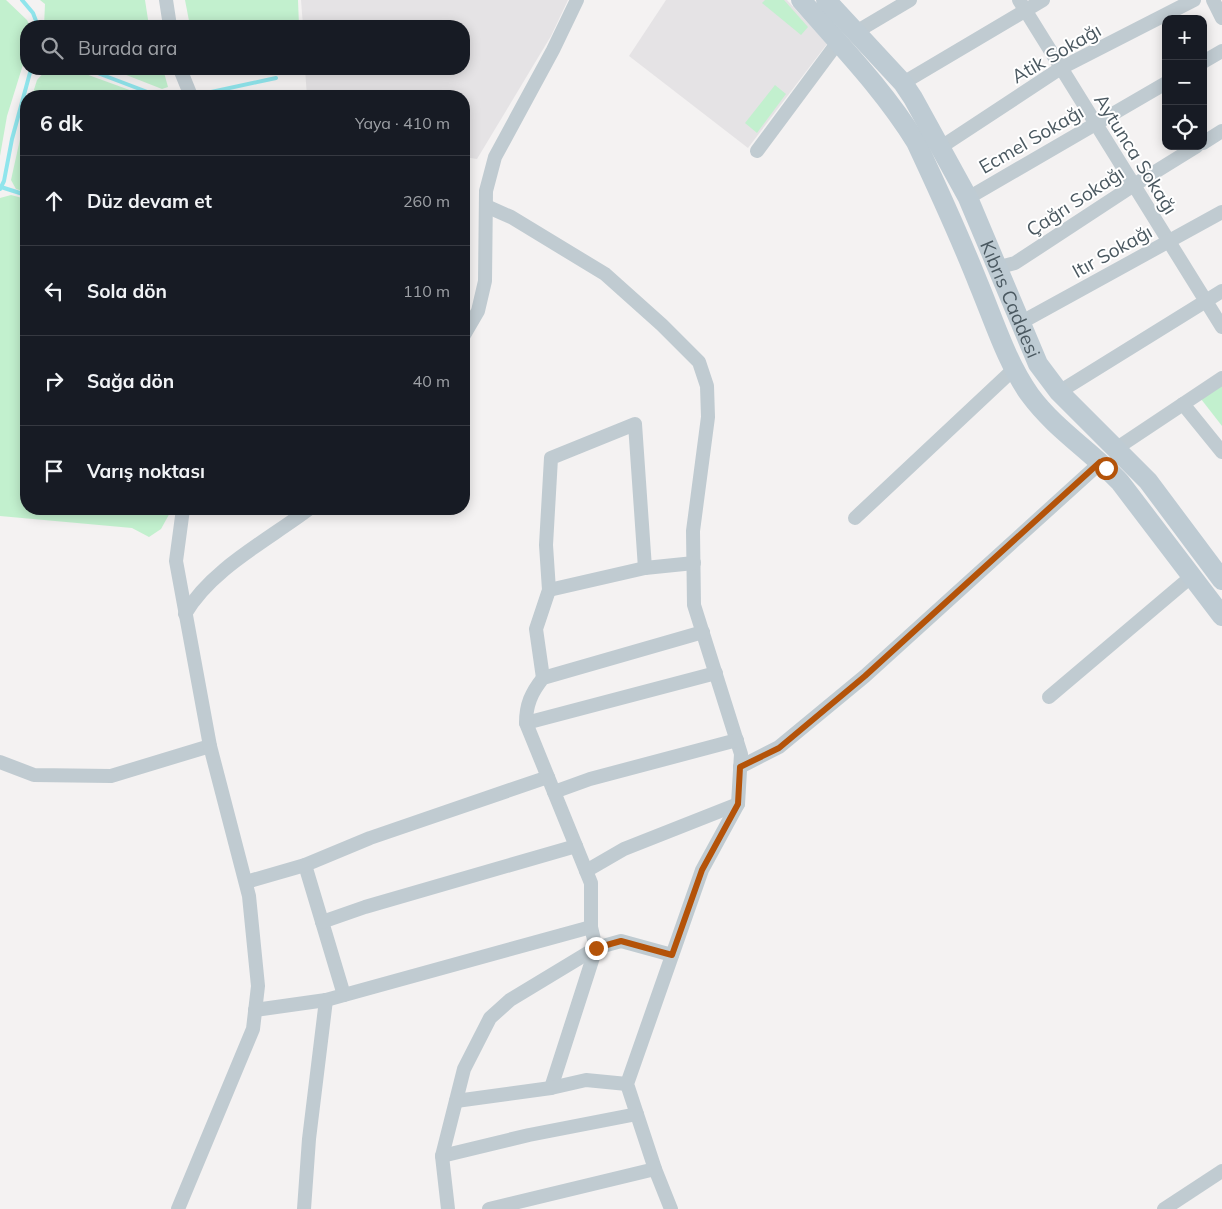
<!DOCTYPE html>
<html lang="tr">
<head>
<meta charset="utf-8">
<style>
  body { margin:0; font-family:Mulish,sans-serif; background:#242831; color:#f1f3f6 }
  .controls { position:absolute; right:15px; top:15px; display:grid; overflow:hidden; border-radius:10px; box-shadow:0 2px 12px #0003 }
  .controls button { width:45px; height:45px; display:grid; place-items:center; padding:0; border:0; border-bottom:1px solid #363941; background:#171b24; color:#f1f3f6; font:25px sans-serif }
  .stop { position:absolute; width:15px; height:15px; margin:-11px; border:4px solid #b45309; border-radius:50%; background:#fff }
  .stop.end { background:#b45309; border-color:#fff; box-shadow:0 1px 5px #0008 }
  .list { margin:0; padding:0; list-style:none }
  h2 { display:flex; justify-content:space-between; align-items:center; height:65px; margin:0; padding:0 20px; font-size:21px }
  h2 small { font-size:16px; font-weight:400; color:#9ea1a6 }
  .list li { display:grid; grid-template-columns:32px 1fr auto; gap:15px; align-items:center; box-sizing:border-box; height:90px; padding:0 20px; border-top:1px solid #363941 }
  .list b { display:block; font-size:19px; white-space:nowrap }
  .list em { font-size:16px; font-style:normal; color:#9ea1a6 }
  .icon { flex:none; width:28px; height:28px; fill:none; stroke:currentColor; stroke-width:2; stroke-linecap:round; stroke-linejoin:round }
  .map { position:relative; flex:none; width:1222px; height:1209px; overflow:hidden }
  .search { position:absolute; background:#171b24; box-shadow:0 2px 12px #0003; left:20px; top:20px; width:450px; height:55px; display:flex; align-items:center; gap:12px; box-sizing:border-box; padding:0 18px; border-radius:20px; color:#9ea1a6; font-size:19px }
  .panel { position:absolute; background:#171b24; box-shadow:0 2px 12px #0003; left:20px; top:90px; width:450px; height:425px; border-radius:20px }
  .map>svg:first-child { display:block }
  .education { fill:#e5e3e5 }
  .green { fill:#c2f0ce }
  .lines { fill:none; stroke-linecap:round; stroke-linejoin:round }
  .stream { stroke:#90e5ec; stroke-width:4 }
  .street { stroke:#c0cbd1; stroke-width:14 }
  .secondary { stroke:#becbd3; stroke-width:20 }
  .route { stroke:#b45309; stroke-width:6 }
  .labels { text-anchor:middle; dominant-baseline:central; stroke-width:4; stroke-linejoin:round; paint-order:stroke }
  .street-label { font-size:19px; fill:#4a5860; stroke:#fff }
</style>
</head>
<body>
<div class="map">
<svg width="1222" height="1209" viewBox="0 0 1222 1209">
  <rect width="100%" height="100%" fill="#f4f2f2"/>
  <g class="education">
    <polygon points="301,0 568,0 551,36 477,159 464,157 464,96 307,96 305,69 464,69 464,26 303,26"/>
    <polygon points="666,0 787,0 827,44 748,148 629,56"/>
  </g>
  <g class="green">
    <polygon points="0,0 6,0 27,20 30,26 26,26 26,55 7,116 0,156"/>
    <polygon points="40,0 145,0 149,26 44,26 45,4"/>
    <polygon points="185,0 298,0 299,26 287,26 286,20 258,26 190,26"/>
    <polygon points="765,0 784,0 808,27 801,35 762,3"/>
    <polygon points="47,69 72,69 146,96 32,96 37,80"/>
    <polygon points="111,69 163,69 168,87 162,89"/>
    <polygon points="775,85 786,94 757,133 745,123"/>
    <polygon points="26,112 26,192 16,189 11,180"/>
    <polygon points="11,195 26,199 26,509 172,509 161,529 149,537 132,528 0,516 0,198"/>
    <polygon points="1222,384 1222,426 1201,399"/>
  </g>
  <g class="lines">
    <g class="stream">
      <polyline points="22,0 33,13 38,26"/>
      <polyline points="87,69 158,96"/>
      <polyline points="202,94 276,78"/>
      <polyline points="1,187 26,195"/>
      <polyline points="0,189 4,181 12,139 31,69"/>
    </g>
    <g class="street">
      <polyline points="166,0 170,26"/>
      <polyline points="1019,0 1222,327"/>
      <polyline points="1213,0 1222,18"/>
      <polyline points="856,32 910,0"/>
      <polyline points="1203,62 1222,51"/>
      <polyline points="180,69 191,96"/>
      <polyline points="903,83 1043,0"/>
      <polyline points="1203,143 1222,131"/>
      <polyline points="941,147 1061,68 1194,0"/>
      <polyline points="757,151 838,42"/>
      <polyline points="968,198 1166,83"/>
      <polyline points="486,206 511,217 605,274 662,325 699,362 707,386 708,417 693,531 694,605 741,754 738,804 702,870 627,1084 655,1169 671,1209"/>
      <polyline points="996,268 1015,263 1134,185 1197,146"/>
      <polyline points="1020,323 1222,212"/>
      <polyline points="464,335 478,311 485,281 486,191 495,157 553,50 577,0"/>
      <polyline points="1059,392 1222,291"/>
      <polyline points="1183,404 1222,452"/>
      <polyline points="1117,448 1222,378"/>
      <polyline points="855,518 1015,368"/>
      <polyline points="549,590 645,568 694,563"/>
      <path d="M 185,614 C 211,569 268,540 309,509"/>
      <polyline points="543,678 536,629 549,590 546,545 551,458 635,424 645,568"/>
      <polyline points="1049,697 1192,576"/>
      <polyline points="526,723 716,673"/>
      <polyline points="0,762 34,775 111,776 210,746"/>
      <polyline points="740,767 779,747 865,676 1100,463"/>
      <polyline points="554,792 590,779 737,740"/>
      <polyline points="305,865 344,995"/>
      <polyline points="586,871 624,849 738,804"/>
      <polyline points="246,882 305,865 370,838 548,777"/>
      <polyline points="322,922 365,907 576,846"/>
      <polyline points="255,1010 326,1000 591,927"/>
      <path d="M 551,1088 L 596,948 L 591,927 L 591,883 L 526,723 C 526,705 531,693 543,678 L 703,632"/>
      <polyline points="456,1101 551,1088 586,1080 627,1084"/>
      <polyline points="442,1156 529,1135 637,1114"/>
      <polyline points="178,1209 253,1029 258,986 249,896 210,746 176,561 183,509"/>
      <polyline points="304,1209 309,1139 326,1000"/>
      <polyline points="448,1209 442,1156 464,1069 490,1018 510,1000 596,948 621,941 672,955"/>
      <polyline points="489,1209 655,1169"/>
      <polyline points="1164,1209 1222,1171"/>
    </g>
    <g class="secondary">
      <path d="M 801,0 C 841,46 884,90 916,142 C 938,189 960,237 979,285 C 994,321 1007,363 1030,395 C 1055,429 1091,451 1120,482 L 1222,616"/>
      <path id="s1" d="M 826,0 L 903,83 L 913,98 L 968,198 L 1038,364 L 1059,392 L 1148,481 L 1222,580"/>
    </g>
  </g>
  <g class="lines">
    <polyline class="route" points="596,948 621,941 672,955 702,870 738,804 740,767 779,748 865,676 1100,462 1106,468"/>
  </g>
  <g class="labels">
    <g class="street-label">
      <text transform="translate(1056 53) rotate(-30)">Atik Sokağı</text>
      <text transform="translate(1031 139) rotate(-30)">Ecmel Sokağı</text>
      <text transform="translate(1136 154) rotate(58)">Aytunca Sokağı</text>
      <text transform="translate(1075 201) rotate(-33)">Çağrı Sokağı</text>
      <text transform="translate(1112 251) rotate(-29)">Itır Sokağı</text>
      <text stroke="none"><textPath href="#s1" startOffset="355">Kıbrıs Caddesi</textPath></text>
    </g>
  </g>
</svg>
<div class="controls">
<button>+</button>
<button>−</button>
<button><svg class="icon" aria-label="locate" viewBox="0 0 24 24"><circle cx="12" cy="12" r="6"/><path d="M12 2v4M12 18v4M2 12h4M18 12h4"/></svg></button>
</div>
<div class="stop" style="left:1106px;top:468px"></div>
<div class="stop end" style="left:596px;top:948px"></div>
<div class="search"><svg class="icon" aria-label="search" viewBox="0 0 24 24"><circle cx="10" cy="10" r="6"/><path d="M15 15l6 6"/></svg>Burada ara</div>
<section class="panel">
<h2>6 dk<small>Yaya · 410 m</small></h2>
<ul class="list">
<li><svg class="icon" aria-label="ahead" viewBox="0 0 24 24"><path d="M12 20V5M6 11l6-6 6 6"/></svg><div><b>Düz devam et</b></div><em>260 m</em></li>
<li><svg class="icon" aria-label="left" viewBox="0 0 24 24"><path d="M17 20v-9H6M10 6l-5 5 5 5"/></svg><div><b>Sola dön</b></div><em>110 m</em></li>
<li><svg class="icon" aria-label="right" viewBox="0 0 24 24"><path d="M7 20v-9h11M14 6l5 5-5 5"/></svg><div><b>Sağa dön</b></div><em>40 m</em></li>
<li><svg class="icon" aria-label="arrive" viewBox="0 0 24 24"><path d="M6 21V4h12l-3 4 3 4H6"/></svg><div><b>Varış noktası</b></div></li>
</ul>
</section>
</div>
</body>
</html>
